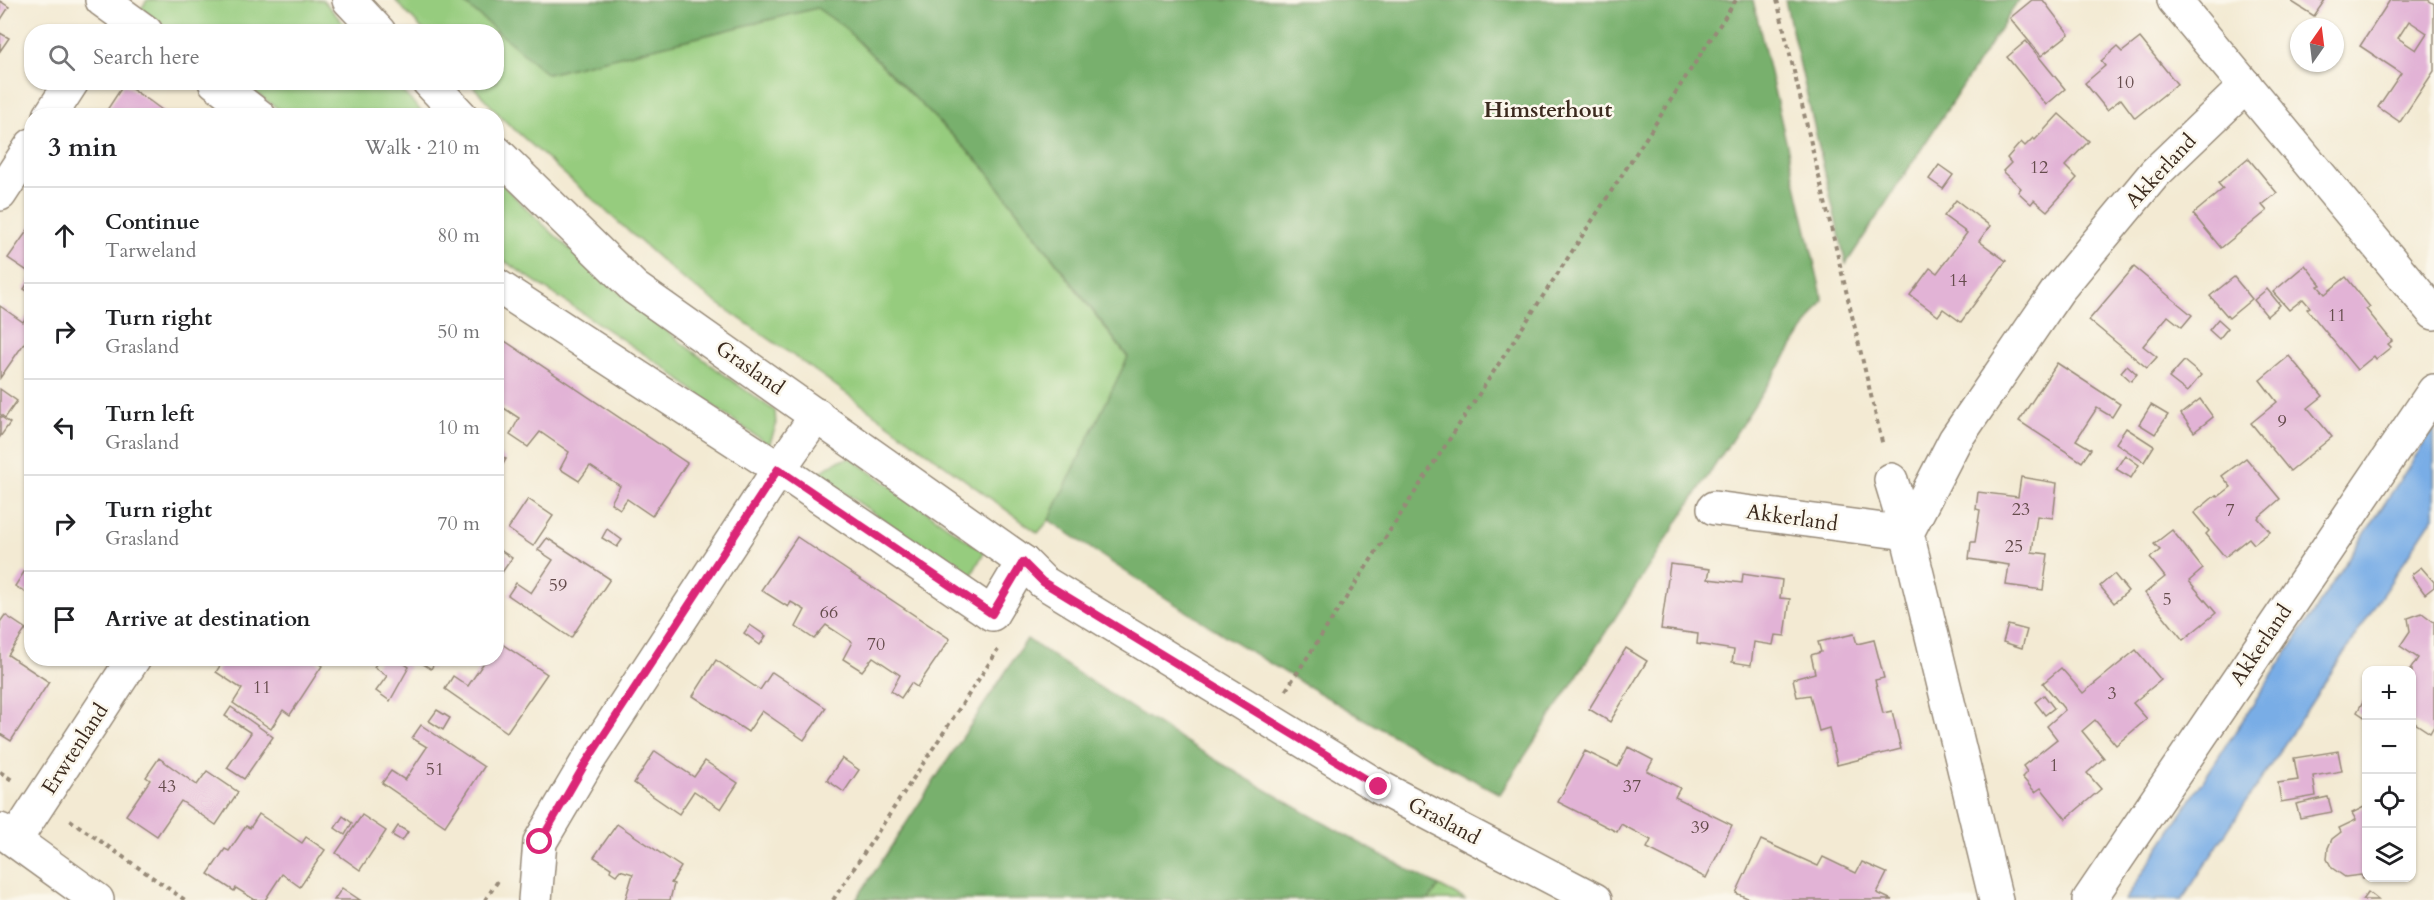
<!DOCTYPE html>
<html lang="en">
<head>
<meta charset="utf-8">
<style>
  body { margin:0; font-family:Cardo,serif; background:#f2f2f2; color:#202124 }
  .controls { position:absolute; right:18px; bottom:18px; display:grid; overflow:hidden; border-radius:12px; box-shadow:0 2px 4px #0004 }
  .controls button { width:54px; height:54px; display:grid; place-items:center; padding:0; border:0; border-bottom:2px solid #e0e0e0; background:#fff; color:#202124; font:30px sans-serif }
  .compass { position:absolute; left:2290px; top:18px; width:54px; height:54px; border-radius:50%; background:#fff; box-shadow:0 2px 4px #0004; rotate:14deg }
  .stop { position:absolute; width:18px; height:18px; margin:-14px; border:4px solid #db2777; border-radius:50%; background:#fff }
  .stop.end { background:#db2777; border-color:#fff; box-shadow:0 2px 6px #0008 }
  .list { margin:0; padding:0; list-style:none }
  h2 { display:flex; justify-content:space-between; align-items:center; height:78px; margin:0; padding:0 24px; font-size:26px }
  h2 small { font-size:20px; font-weight:400; color:#757577 }
  .list li { display:grid; grid-template-columns:39px 1fr auto; gap:18px; align-items:center; box-sizing:border-box; height:96px; padding:0 24px; border-top:2px solid #e0e0e0 }
  .list b { display:block; font-size:22px; white-space:nowrap }
  .list p { margin:0; font-size:20px; white-space:nowrap; color:#757577 }
  .list em { font-size:20px; font-style:normal; color:#757577 }
  .icon { flex:none; width:33px; height:33px; fill:none; stroke:currentColor; stroke-width:2; stroke-linecap:round; stroke-linejoin:round }
  .map { position:relative; flex:none; width:2434px; height:900px; overflow:hidden }
  .search { position:absolute; background:#fff; box-shadow:0 2px 4px #0004; left:24px; top:24px; width:480px; height:66px; display:flex; align-items:center; gap:15px; box-sizing:border-box; padding:0 21px; border-radius:24px; color:#757577; font-size:22px }
  .panel { position:absolute; background:#fff; box-shadow:0 2px 4px #0004; left:24px; top:108px; width:480px; height:558px; border-radius:24px }
  .map>svg:first-child { display:block }
  .green { fill:#96cc7e; stroke:#687b4e; stroke-width:1.5 }
  .forest { fill:#78b06d; stroke:#5a6d46; stroke-width:1.5 }
  .water { fill:#79ade6; stroke:#5a6c82; stroke-width:1.5 }
  .building { fill:#e2b3d6; fill-rule:evenodd }
  .lines { fill:none; stroke-linecap:round; stroke-linejoin:round }
  .minor-casing { stroke:#978a78; stroke-width:36 }
  .path { stroke:#978a78; stroke-width:4; stroke-dasharray:4.5 4.5; stroke-linecap:butt }
  .minor { stroke:#fff; stroke-width:33 }
  .route { stroke:#db2777; stroke-width:8 }
  .labels { text-anchor:middle; dominant-baseline:central; stroke-width:5; stroke-linejoin:round; paint-order:stroke }
  .number-label { font-size:18px; fill:#654c4c }
  .street-label { font-size:21px; fill:#3b2a1e; stroke:#fbf7ec }
  .neighbourhood-label { font-size:22px; font-weight:bold; fill:#3b2a1e; stroke:#fbf7ec }
</style>
</head>
<body>
<div class="map">
<svg width="2434" height="900" viewBox="0 0 2434 900">
  <rect width="100%" height="100%" fill="#fbf7ec"/>
  <filter id="ink" filterUnits="userSpaceOnUse"><feTurbulence type="fractalNoise" baseFrequency=".0167" numOctaves="2"/><feDisplacementMap in="SourceGraphic" scale="12" xChannelSelector="R" yChannelSelector="G"/><feConvolveMatrix kernelMatrix="1 2 1 2 8 2 1 2 1" color-interpolation-filters="sRGB"/></filter>
  <filter id="wash" filterUnits="userSpaceOnUse"><feTurbulence type="fractalNoise" baseFrequency=".008" numOctaves="4" result="noise"/><feDisplacementMap in="SourceGraphic" scale="24" xChannelSelector="R" yChannelSelector="G"/><feGaussianBlur stdDeviation="1.35" result="paint"/><feColorMatrix in="noise" values="0 0 0 0 0 0 0 0 0 0 0 0 0 0 0 0 0 1.4 0 .05"/><feComposite in="paint" operator="in"/></filter>
  <g filter="url(#wash)">
    <rect width="100%" height="100%" fill="#f3ead3"/>
    <g class="green">
      <polygon points="147,0 323,0 350,31 172,31 141,9"/>
      <polygon points="395,0 461,0 548,74 817,8 844,27 983,166 1128,358 1049,520 1038,533 821,375 680,277 506,122 470,83 496,82 496,32 424,31"/>
      <polygon points="242,83 394,83 425,115 287,115"/>
      <path d="M 496,178 C 579,263 678,344 775,411 L 776,426 L 769,445 L 710,404 L 668,370 L 497,256 Z"/>
      <polygon points="851,458 984,552 969,580 818,474 837,461"/>
      <polygon points="1439,886 1466,900 1429,900"/>
    </g>
    <g class="forest">
      <path d="M 461,0 L 1753,0 L 1823,300 L 1500,794 C 1344,712 1194,620 1049,520 L 1128,357 L 983,166 L 844,27 L 817,8 L 547,74 Z"/>
      <polygon points="1785,0 2019,0 1846,264"/>
      <path d="M 1027,639 C 1159,729 1297,811 1439,886 L 1429,900 L 856,900 Z"/>
    </g>
    <polygon class="water" points="2434,428 2434,516 2182,900 2125,900"/>
    <g id="blocks">
      <g class="building">
        <polygon points="2032,0 2043,0 2069,34 2041,56 2010,18"/>
        <polygon points="2293,0 2325,0 2314,16 2292,2"/>
        <path d="M 2390,0 L 2428,0 L 2434,4 L 2434,71 L 2400,122 L 2378,107 L 2401,73 L 2360,46 ZM 2409,21 L 2427,33 L 2416,50 L 2398,38 Z"/>
        <polygon points="0,1 9,7 0,21"/>
        <polygon points="0,33 9,38 0,51"/>
        <polygon points="2140,38 2177,84 2135,118 2121,99 2107,110 2085,83 2105,66 2101,61 2117,47 2122,52"/>
        <polygon points="2026,41 2065,89 2046,105 2007,57"/>
        <polygon points="124,84 150,101 170,116 103,116"/>
        <polygon points="2059,114 2089,141 2065,166 2077,178 2047,211 2034,200 2031,204 2018,192 2021,188 2003,171 2011,163 2007,158 2021,142 2025,146 2033,138 2035,140"/>
        <polygon points="2248,158 2277,193 2262,205 2267,211 2221,248 2193,214 2223,189 2218,183"/>
        <polygon points="1939,165 1953,175 1943,189 1929,179"/>
        <polygon points="1956,200 1990,226 1979,241 2006,261 1961,322 1943,309 1938,316 1910,295 1930,268 1937,273 1967,233 1944,216"/>
        <polygon points="32,224 32,274 8,258"/>
        <polygon points="2305,265 2321,285 2318,286 2325,294 2346,277 2370,307 2366,309 2392,341 2388,344 2391,347 2376,359 2374,356 2357,370 2307,309 2310,307 2303,299 2289,310 2273,292"/>
        <polygon points="2134,267 2192,315 2182,327 2168,316 2143,346 2157,357 2147,368 2089,320"/>
        <polygon points="32,277 32,294 24,289"/>
        <polygon points="2234,277 2252,299 2229,318 2210,296"/>
        <polygon points="2267,289 2280,305 2267,316 2254,300"/>
        <polygon points="0,306 23,322 32,308 32,347 25,342 0,378"/>
        <polygon points="2218,319 2228,328 2219,339 2209,330"/>
        <polygon points="496,335 687,463 652,516 627,499 620,509 611,503 620,486 590,466 579,481 560,469 569,452 540,432 528,447 510,435 519,418 496,403"/>
        <polygon points="2289,356 2323,396 2308,408 2332,437 2290,471 2251,423 2277,402 2260,380"/>
        <polygon points="2184,361 2201,375 2187,392 2169,378"/>
        <polygon points="2057,363 2120,404 2112,417 2097,408 2076,440 2091,449 2082,462 2019,421"/>
        <polygon points="2127,365 2137,374 2131,381 2121,372"/>
        <polygon points="0,389 17,401 5,418 0,414"/>
        <polygon points="2200,399 2213,417 2194,432 2181,414"/>
        <polygon points="2151,405 2168,415 2155,434 2139,424"/>
        <polygon points="0,416 10,423 0,437"/>
        <polygon points="2126,428 2154,446 2144,462 2116,443"/>
        <polygon points="496,452 506,459 499,471 496,469"/>
        <polygon points="2125,455 2139,465 2131,478 2116,469"/>
        <polygon points="2246,458 2280,499 2258,518 2270,532 2254,544 2249,538 2225,557 2206,534 2209,531 2194,513 2216,495 2218,497 2231,487 2222,476"/>
        <polygon points="2021,477 2057,483 2053,518 2037,516 2032,552 2048,554 2043,590 2006,585 2009,565 1969,559 1971,542 1975,542 1980,510 1976,509 1978,492 2018,497"/>
        <polygon points="528,499 553,516 533,546 508,529"/>
        <polygon points="607,529 622,540 617,547 602,538"/>
        <polygon points="2172,530 2203,569 2189,581 2216,613 2183,640 2145,593 2165,577 2150,558 2160,550 2154,544"/>
        <polygon points="797,537 950,639 917,687 911,683 901,698 891,691 900,675 873,657 862,671 843,659 852,642 826,625 814,639 796,627 805,610 791,602 788,607 761,590"/>
        <polygon points="547,538 610,579 571,638 508,595 516,583 531,593 553,560 538,550"/>
        <polygon points="500,550 512,558 496,581 496,556"/>
        <polygon points="1670,564 1710,569 1708,579 1742,583 1743,574 1782,580 1780,598 1790,599 1785,636 1775,635 1773,645 1754,642 1751,665 1732,662 1734,650 1697,644 1698,634 1661,629"/>
        <polygon points="2421,567 2434,582 2434,587 2425,594 2411,575"/>
        <polygon points="24,572 32,576 32,586 27,593 15,586"/>
        <polygon points="2114,574 2128,591 2114,603 2100,586"/>
        <polygon points="2422,613 2434,622 2434,726 2430,733 2412,721 2412,670 2410,670 2418,658 2400,646 2410,631 2408,618"/>
        <polygon points="5,615 26,629 8,655 49,682 11,741 0,734 0,622"/>
        <polygon points="750,625 766,636 760,645 744,633"/>
        <polygon points="2008,625 2027,630 2022,648 2003,642"/>
        <polygon points="1854,634 1857,644 1874,640 1884,678 1875,680 1883,713 1892,711 1901,749 1837,765 1829,728 1819,731 1810,695 1797,697 1793,679 1815,673 1811,655 1821,652 1818,642"/>
        <polygon points="496,640 547,674 507,732 445,689 453,676 468,686 487,658 496,658"/>
        <polygon points="1626,648 1647,661 1610,722 1589,709"/>
        <polygon points="2136,650 2161,680 2133,703 2147,719 2116,745 2095,720 2082,731 2104,758 2087,773 2101,789 2066,819 2041,788 2035,792 2022,777 2027,772 2023,766 2057,739 2047,726 2065,710 2043,683 2061,668 2083,693"/>
        <polygon points="225,658 318,658 316,661 322,666 290,715 283,710 271,729 233,703 242,689 216,672"/>
        <polygon points="380,658 396,658 409,667 390,701 376,691 387,676 374,667"/>
        <polygon points="422,658 437,658 431,669 420,662"/>
        <polygon points="716,660 760,690 772,672 826,708 804,740 762,711 748,732 693,696"/>
        <polygon points="2044,695 2054,708 2045,715 2035,702"/>
        <polygon points="2366,696 2366,718 2357,712"/>
        <polygon points="231,707 273,737 244,779 227,768 251,733 225,716"/>
        <polygon points="437,710 450,718 443,730 429,721"/>
        <polygon points="421,725 484,767 445,826 382,783 391,771 405,780 427,747 412,738"/>
        <polygon points="1628,747 1653,760 1647,771 1680,788 1675,797 1732,825 1706,878 1647,848 1651,840 1621,824 1617,832 1558,802 1585,751 1618,767"/>
        <polygon points="655,751 694,777 705,761 738,783 721,809 694,791 679,814 634,783"/>
        <polygon points="2338,751 2342,771 2313,776 2316,796 2281,802 2278,783 2298,780 2294,758"/>
        <polygon points="159,758 197,785 207,771 238,792 216,825 181,801 157,836 126,815 150,780 146,777"/>
        <polygon points="842,758 859,770 844,792 827,780"/>
        <polygon points="2328,797 2332,812 2300,818 2296,804"/>
        <polygon points="2366,806 2366,877 2363,878 2361,875 2345,877 2332,868 2327,859 2328,848 2332,839 2341,832 2339,828 2356,820 2352,813"/>
        <polygon points="259,814 302,843 306,837 325,850 300,887 282,874 265,900 255,900 236,888 234,891 208,874 225,849 229,851 246,826 250,828"/>
        <polygon points="362,815 386,831 360,870 336,853"/>
        <polygon points="343,816 352,823 345,835 335,828"/>
        <polygon points="617,824 681,867 671,883 674,884 670,900 625,900 633,874 620,870 616,875 610,871 611,868 594,857"/>
        <polygon points="398,826 408,832 402,841 392,835"/>
        <polygon points="1761,840 1818,866 1823,857 1856,873 1862,862 1887,873 1877,893 1892,900 1752,900 1736,893"/>
        <polygon points="342,888 360,900 334,900"/>
        <polygon points="2368,892 2378,900 2362,900"/>
      </g>
    </g>
  </g>
  <g filter="url(#ink)">
    <use href="#blocks" fill-opacity="0" stroke="#978a78" stroke-width="1.5"/>
    <g class="lines">
      <defs>
        <g id="minor">
          <polyline points="102,0 146,32"/>
          <polyline points="349,0 379,32"/>
          <polyline points="2174,0 2434,313"/>
          <polyline points="215,82 259,116"/>
          <polyline points="429,82 461,116"/>
          <polyline points="50,116 72,82"/>
          <polyline points="496,152 635,288 1023,562 1043,582 1379,787 1595,900"/>
          <polyline points="0,194 32,145"/>
          <polyline points="496,285 779,469 992,614 1023,562"/>
          <polyline points="1714,508 1907,533 1891,480"/>
          <polyline points="0,830 97,900"/>
          <polyline points="15,840 134,658"/>
          <polyline points="535,900 540,842 586,764 779,469 817,415"/>
          <polyline points="1996,900 1907,533 1955,440 2058,290 2155,173 2246,86"/>
          <polyline points="2089,900 2434,391"/>
        </g>
      </defs>
      <use href="#minor" class="minor-casing"/>
      <g class="path">
        <polyline points="1777,0 1883,446"/>
        <polyline points="1286,690 1736,0"/>
        <polyline points="0,772 12,780"/>
        <polyline points="70,820 185,900"/>
        <polyline points="485,900 500,878"/>
        <polyline points="833,900 998,650"/>
      </g>
      <use href="#minor" class="minor"/>
    </g>
  </g>
  <g class="lines" filter="url(#ink)">
    <polyline class="route" points="540,842 585,764 778,469 992,614 1023,562 1043,582 1379,787"/>
  </g>
  <g class="labels">
    <g class="number-label">
      <text x="2125" y="82">10</text>
      <text x="2039" y="167">12</text>
      <text x="1958" y="280">14</text>
      <text x="2337" y="315">11</text>
      <text x="2282" y="421">9</text>
      <text x="2021" y="509">23</text>
      <text x="2230" y="510">7</text>
      <text x="2014" y="546">25</text>
      <text x="558" y="585">59</text>
      <text x="2167" y="599">5</text>
      <text x="829" y="612">66</text>
      <text x="876" y="644">70</text>
      <text x="262" y="687">11</text>
      <text x="2112" y="693">3</text>
      <text x="2054" y="765">1</text>
      <text x="435" y="769">51</text>
      <text x="167" y="786">43</text>
      <text x="1632" y="786">37</text>
      <text x="1700" y="827">39</text>
    </g>
    <g class="street-label">
      <text transform="translate(2161 171) rotate(-47)">Akkerland</text>
      <text transform="translate(750 368) rotate(35)">Grasland</text>
      <text transform="translate(1792 518) rotate(8)">Akkerland</text>
      <text transform="translate(2261 645) rotate(-56)">Akkerland</text>
      <text transform="translate(75 749) rotate(-57)">Erwtenland</text>
      <text transform="translate(1444 821) rotate(28)">Grasland</text>
    </g>
    <g class="neighbourhood-label">
      <text x="1548" y="110">Himsterhout</text>
    </g>
  </g>
</svg>
<div class="controls">
<button>+</button>
<button>−</button>
<button><svg class="icon" aria-label="locate" viewBox="0 0 24 24"><circle cx="12" cy="12" r="6"/><path d="M12 2v4M12 18v4M2 12h4M18 12h4"/></svg></button>
<button><svg class="icon" aria-label="layers" viewBox="0 0 24 24"><path d="M12 4l9 5-9 5-9-5zM3 14l9 5 9-5"/></svg></button>
</div>
<svg class="compass" viewBox="-18 -18 36 36"><path d="M0-13l5 13h-10z" fill="#e53935"/><path d="M0 13l5-13h-10z" fill="#757577"/></svg>
<div class="stop" style="left:540px;top:842px"></div>
<div class="stop end" style="left:1379px;top:787px"></div>
<div class="search"><svg class="icon" aria-label="search" viewBox="0 0 24 24"><circle cx="10" cy="10" r="6"/><path d="M15 15l6 6"/></svg>Search here</div>
<section class="panel">
<h2>3 min<small>Walk · 210 m</small></h2>
<ul class="list">
<li><svg class="icon" aria-label="ahead" viewBox="0 0 24 24"><path d="M12 20V5M6 11l6-6 6 6"/></svg><div><b>Continue</b><p>Tarweland</p></div><em>80 m</em></li>
<li><svg class="icon" aria-label="right" viewBox="0 0 24 24"><path d="M7 20v-9h11M14 6l5 5-5 5"/></svg><div><b>Turn right</b><p>Grasland</p></div><em>50 m</em></li>
<li><svg class="icon" aria-label="left" viewBox="0 0 24 24"><path d="M17 20v-9H6M10 6l-5 5 5 5"/></svg><div><b>Turn left</b><p>Grasland</p></div><em>10 m</em></li>
<li><svg class="icon" aria-label="right" viewBox="0 0 24 24"><path d="M7 20v-9h11M14 6l5 5-5 5"/></svg><div><b>Turn right</b><p>Grasland</p></div><em>70 m</em></li>
<li><svg class="icon" aria-label="arrive" viewBox="0 0 24 24"><path d="M6 21V4h12l-3 4 3 4H6"/></svg><div><b>Arrive at destination</b></div></li>
</ul>
</section>
</div>
</body>
</html>
